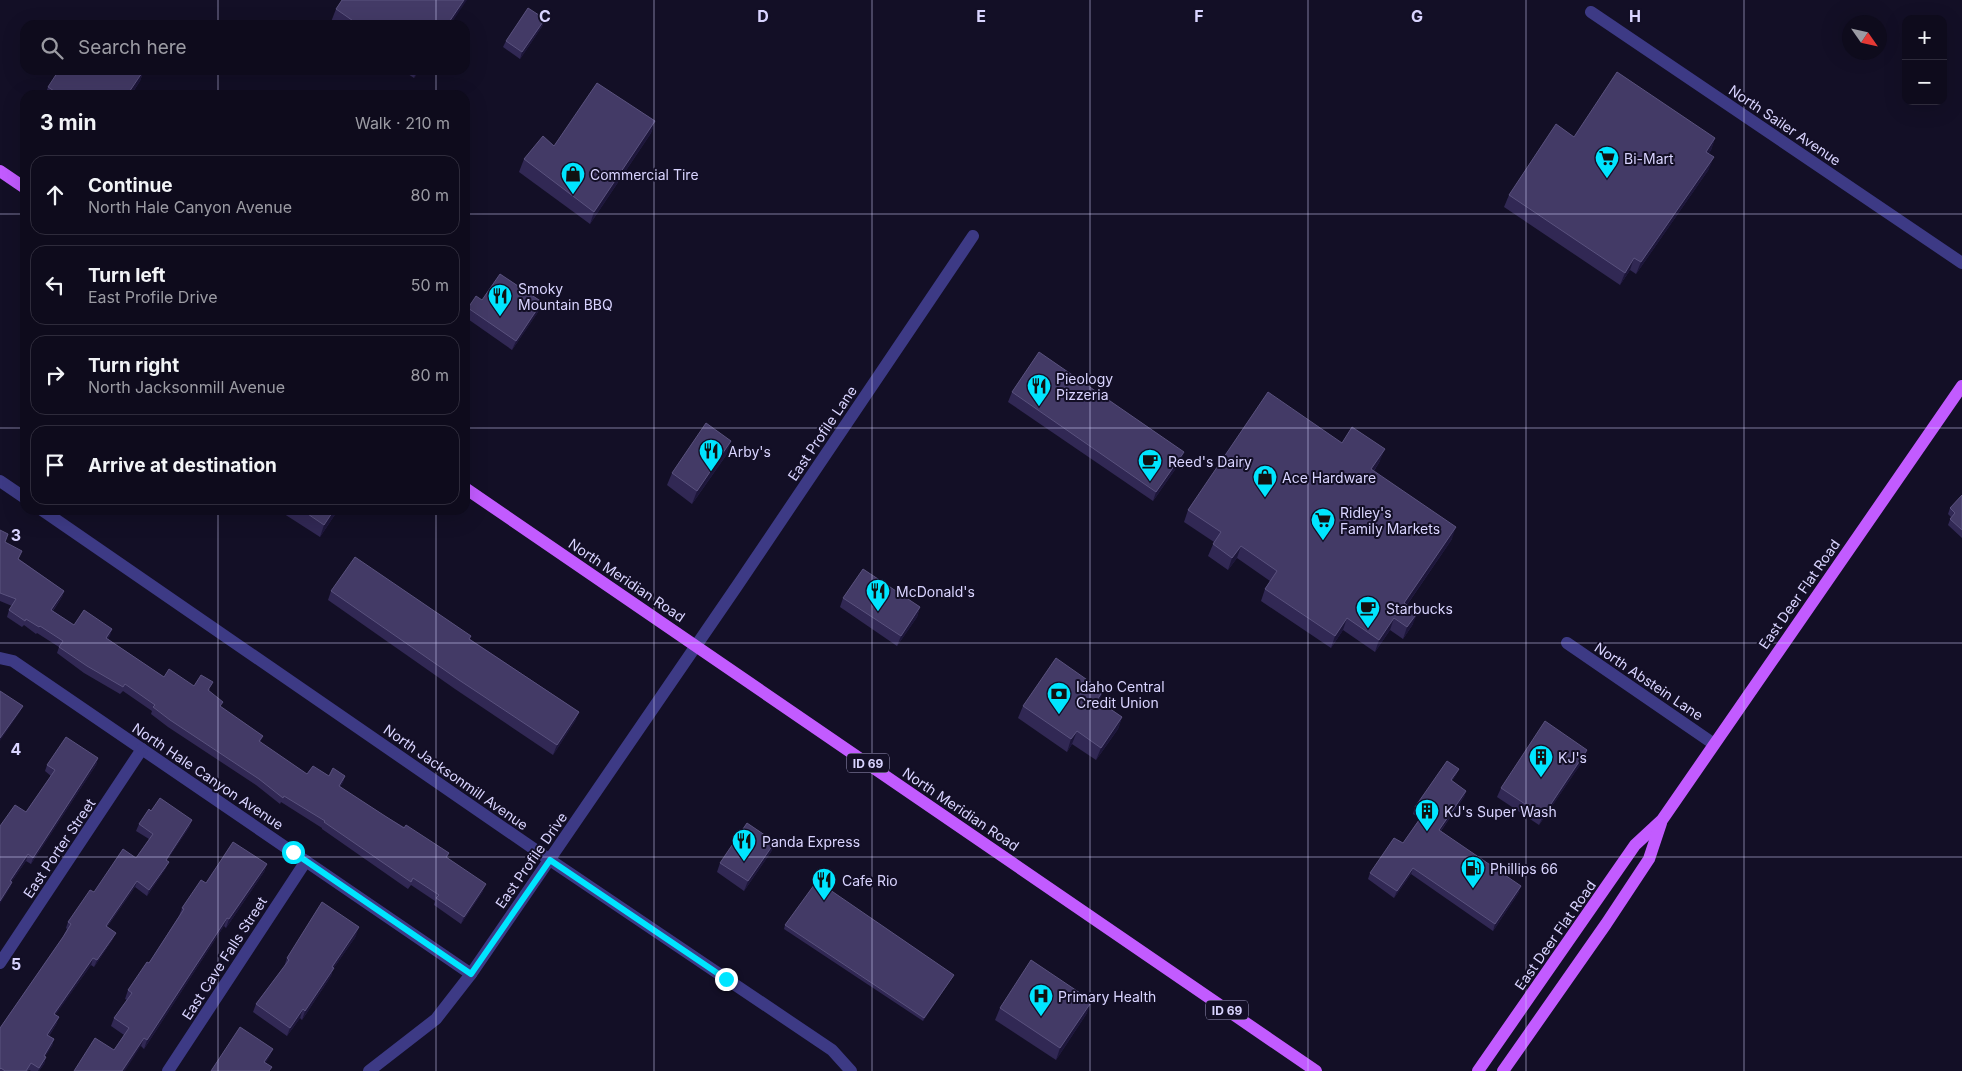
<!DOCTYPE html>
<html lang="en">
<head>
<meta charset="utf-8">
<style>
  body { margin:0; font-family:Inter,sans-serif; background:#171425; color:#f1f3f6 }
  .controls { position:absolute; right:15px; top:15px; display:grid; overflow:hidden; border-radius:10px; box-shadow:0 5px 20px #0002 }
  .controls button { width:45px; height:45px; display:grid; place-items:center; padding:0; border:0; border-bottom:1px solid #2e2b3b; background:#0e0b1c; color:#f1f3f6; font:25px sans-serif }
  .compass { position:absolute; left:1842px; top:15px; width:45px; height:45px; border-radius:50%; background:#0e0b1c; box-shadow:0 5px 20px #0002; rotate:124deg }
  .stop { position:absolute; width:15px; height:15px; margin:-11px; border:4px solid #00e5ff; border-radius:50%; background:#fff }
  .stop.end { background:#00e5ff; border-color:#fff; box-shadow:0 1px 5px #0008 }
  .list { margin:0; padding:0; list-style:none }
  h2 { display:flex; justify-content:space-between; align-items:center; height:65px; margin:0; padding:0 20px; font-size:21px }
  h2 small { font-size:16px; font-weight:400; color:#9b9ba3 }
  .list li { display:grid; grid-template-columns:32px 1fr auto; gap:15px; align-items:center; box-sizing:border-box; height:80px; margin:0 10px 10px; padding:0 10px; border:1px solid #2e2b3b; border-radius:15px }
  .list b { display:block; font-size:19px; white-space:nowrap }
  .list p { margin:0; font-size:16px; white-space:nowrap; color:#9b9ba3 }
  .list em { font-size:16px; font-style:normal; color:#9b9ba3 }
  .icon { flex:none; width:28px; height:28px; fill:none; stroke:currentColor; stroke-width:2; stroke-linecap:round; stroke-linejoin:round }
  .map { position:relative; flex:none; width:1962px; height:1071px; overflow:hidden }
  .search { position:absolute; background:#0e0b1c; box-shadow:0 5px 20px #0002; left:20px; top:20px; width:450px; height:55px; display:flex; align-items:center; gap:12px; box-sizing:border-box; padding:0 18px; border-radius:15px; color:#9b9ba3; font-size:19px }
  .panel { position:absolute; background:#0e0b1c; box-shadow:0 5px 20px #0002; left:20px; top:90px; width:450px; height:425px; border-radius:15px }
  .map>svg:first-child { display:block }
  .lines { fill:none; stroke-linecap:round; stroke-linejoin:round }
  .minor { stroke:#3d3a85; stroke-width:12 }
  .major { stroke:#c25bff; stroke-width:12 }
  .wall { fill:#312854 }
  .shaded-wall { fill:#1d163a }
  .building { fill:#433a66; stroke:#5a527e }
  .route { stroke:#00e5ff; stroke-width:6 }
  .grid { fill:none; stroke:#d9d4ff; stroke-width:1; stroke-opacity:0.55 }
  .labels { text-anchor:middle; dominant-baseline:central; stroke-width:4; stroke-linejoin:round; paint-order:stroke }
  .shield { fill:#130f26; stroke:#9e99be; stroke-width:1 }
  .shield-label { font-size:12px; font-weight:bold; fill:#d9d4ff }
  .street-label { font-size:14px; fill:#d9d4ff; stroke:#130f26 }
  .poi-label { font-size:14px; fill:#d9d4ff; stroke:#130f26; text-anchor:start }
  .grid-label { font-size:16px; text-anchor:middle; font-weight:bold; fill:#d9d4ff; stroke:#130f26; stroke-width:4; stroke-linejoin:round; paint-order:stroke }
</style>
</head>
<body>
<div class="map">
<svg width="1962" height="1071" viewBox="0 0 1962 1071">
  <rect width="100%" height="100%" fill="#130f26"/>
  <g class="lines">
    <g class="minor">
      <polyline points="1591,12 1962,263"/>
      <polyline points="0,481 25,498"/>
      <polyline points="42,510 550,860 832,1050 851,1071"/>
      <polyline points="1567,643 1714,744"/>
      <polyline points="0,658 13,661 471,974"/>
      <polyline points="0,963 142,749"/>
      <polyline points="168,1071 306,861"/>
      <polyline points="369,1071 436,1019 471,974 737,586 973,236"/>
    </g>
    <g class="major">
      <polyline points="0,171 25,188"/>
      <polyline points="465,488 1316,1071"/>
      <polyline points="1478,1071 1635,845 1662,820 1962,386"/>
      <polyline points="1503,1071 1606,924 1649,859 1661,823"/>
    </g>
  </g>
  <g class="wall">
    <polygon points="336,9 450,25 336,25 331,22"/>
    <polygon points="543,25 520,59 503,47 506,41"/>
    <polygon points="144,70 140,81 131,95 45,95 48,87"/>
    <polygon points="402,70 420,70 414,78"/>
    <polygon points="655,121 651,133 590,224 519,172 524,159 554,146"/>
    <polygon points="1574,137 1715,138 1711,150 1709,153 1709,169 1636,274 1630,270 1620,285 1504,207 1509,195"/>
    <polygon points="482,300 538,312 512,350 465,317 468,308"/>
    <polygon points="1012,392 1181,461 1153,501 1008,402"/>
    <polygon points="727,454 692,504 667,485 672,473"/>
    <polygon points="1380,461 1374,471 1452,539 1407,605 1413,624 1403,639 1390,630 1375,652 1343,630 1331,648 1261,601 1265,589 1270,581 1237,558 1228,570 1208,556 1214,542 1184,522 1188,510"/>
    <polygon points="1962,495 1962,538 1948,525 1951,517 1948,514 1950,508"/>
    <polygon points="278,510 338,510 320,537"/>
    <polygon points="0,530 5,542 19,559 64,591 62,597 53,611 74,625 112,629 108,639 164,677 194,686 210,689 209,691 221,707 263,736 260,742 307,774 329,776 345,776 343,782 340,787 385,816 449,853 447,858 483,891 461,924 434,905 435,901 411,885 408,889 322,829 322,828 281,802 280,804 256,785 168,727 151,714 152,711 123,691 120,694 84,673 57,653 59,647 37,633 36,634 24,625 22,627 7,617 9,610 12,606 0,601"/>
    <polygon points="331,591 470,639 579,712 575,721 553,755 455,689 328,600"/>
    <polygon points="843,598 920,607 917,617 897,646 840,607"/>
    <polygon points="1100,701 1122,717 1118,729 1096,760 1072,744 1067,752 1018,718 1023,706"/>
    <polygon points="1587,750 1584,759 1539,825 1497,797 1501,788"/>
    <polygon points="98,758 96,765 31,864 26,861 12,881 12,882 10,888 26,812 51,776 45,771 47,765"/>
    <polygon points="1459,769 1456,775 1452,781 1466,791 1464,797 1441,831 1519,892 1493,931 1411,874 1394,898 1368,879 1370,873 1403,843 1420,818 1413,814 1415,807"/>
    <polygon points="151,811 190,826 167,860 166,868 147,896 135,887 107,927 113,939 94,967 91,965 55,1015 57,1023 49,1036 54,1039 52,1046 45,1056 46,1057 44,1064 39,1071 31,1071 29,1070 28,1071 0,1071 0,1028 63,937 67,929 66,928 68,922 94,892 136,858 149,839 136,831 139,824"/>
    <polygon points="775,842 771,852 744,891 717,872 720,863"/>
    <polygon points="267,864 264,872 226,928 224,926 144,1049 141,1046 114,1050 124,1035 111,1026 114,1018 127,1000 125,999 128,990 149,963 179,916 182,908 206,883"/>
    <polygon points="785,925 954,975 952,978 923,1021 784,929"/>
    <polygon points="356,936 333,969 331,976 302,1020 300,1018 287,1036 253,1012 256,1004 284,967 287,958"/>
    <polygon points="1000,1008 1087,1013 1056,1060 995,1020"/>
  </g>
  <g class="shaded-wall">
    <polygon points="464,0 467,0 450,25 447,25"/>
    <polygon points="545,19 543,25 520,59 522,52"/>
    <polygon points="144,70 140,81 131,95 127,95"/>
    <polygon points="417,70 420,70 414,78"/>
    <polygon points="655,121 651,133 590,224 594,212"/>
    <polygon points="1715,138 1711,150 1702,164 1706,152"/>
    <polygon points="1714,157 1709,169 1636,274 1641,262"/>
    <polygon points="1634,258 1630,270 1620,285 1625,273"/>
    <polygon points="542,302 538,312 512,350 516,341"/>
    <polygon points="731,441 727,454 692,504 697,491"/>
    <polygon points="1385,449 1380,461 1367,481 1371,469"/>
    <polygon points="1184,452 1181,461 1153,501 1156,492"/>
    <polygon points="334,510 338,510 320,537 324,525"/>
    <polygon points="1456,527 1452,539 1400,615 1404,603"/>
    <polygon points="1241,546 1237,558 1228,570 1232,558"/>
    <polygon points="64,591 62,597 48,617 51,610"/>
    <polygon points="920,607 917,617 897,646 901,636"/>
    <polygon points="1418,612 1413,624 1403,639 1407,627"/>
    <polygon points="1347,618 1343,630 1331,648 1335,636"/>
    <polygon points="1394,618 1390,630 1375,652 1379,640"/>
    <polygon points="112,629 110,636 104,645 106,638"/>
    <polygon points="1103,691 1099,703 1097,700"/>
    <polygon points="23,706 20,712 0,741 0,738"/>
    <polygon points="579,712 575,721 553,755 557,745"/>
    <polygon points="1122,717 1118,729 1096,760 1101,748"/>
    <polygon points="1077,731 1072,744 1067,752 1071,739"/>
    <polygon points="1587,750 1584,759 1539,825 1543,816"/>
    <polygon points="98,758 96,765 31,864 33,858"/>
    <polygon points="1459,769 1456,775 1448,786 1451,780"/>
    <polygon points="345,776 343,782 336,793 339,786"/>
    <polygon points="1466,791 1464,797 1437,836 1439,830"/>
    <polygon points="192,820 190,826 163,866 166,860"/>
    <polygon points="775,842 771,852 744,891 748,881"/>
    <polygon points="28,854 26,861 8,887 10,881"/>
    <polygon points="169,862 166,868 147,896 149,890"/>
    <polygon points="267,864 264,872 226,928 229,919"/>
    <polygon points="1413,868 1411,874 1394,898 1397,891"/>
    <polygon points="137,881 135,887 103,932 106,926"/>
    <polygon points="12,882 10,888 0,904 0,901"/>
    <polygon points="486,884 483,891 461,924 464,917"/>
    <polygon points="1521,886 1519,892 1493,931 1495,924"/>
    <polygon points="227,918 224,926 144,1049 147,1040"/>
    <polygon points="359,927 356,936 333,969 331,976 302,1020 305,1011 332,967"/>
    <polygon points="116,933 113,939 94,967 97,960"/>
    <polygon points="93,958 91,965 52,1020 54,1014"/>
    <polygon points="954,975 952,978 923,1021 924,1018"/>
    <polygon points="1092,1001 1087,1013 1056,1060 1060,1048"/>
    <polygon points="303,1009 300,1018 287,1036 290,1028"/>
    <polygon points="59,1017 57,1023 45,1041 47,1035"/>
    <polygon points="144,1038 141,1046 125,1071 122,1071"/>
    <polygon points="54,1039 52,1046 42,1062 44,1056"/>
    <polygon points="273,1049 270,1056 262,1069 264,1062"/>
    <polygon points="46,1057 44,1064 39,1071 38,1071"/>
  </g>
  <g class="building">
    <polygon points="342,0 464,0 447,25 359,25 336,9"/>
    <polygon points="528,8 545,19 522,52 506,41"/>
    <polygon points="59,70 144,70 127,95 60,95 48,87"/>
    <polygon points="1617,72 1715,138 1706,152 1714,157 1641,262 1634,258 1625,273 1509,195 1556,124 1574,137"/>
    <polygon points="597,83 655,121 594,212 524,159 543,136 554,146"/>
    <polygon points="500,274 542,302 516,341 468,308 476,296 482,300"/>
    <polygon points="1039,352 1184,452 1156,492 1012,392"/>
    <polygon points="1268,392 1342,443 1352,427 1385,449 1371,469 1456,527 1404,603 1418,612 1407,627 1394,618 1379,640 1347,618 1335,636 1265,589 1277,571 1241,546 1232,558 1213,544 1221,532 1188,510"/>
    <polygon points="706,423 731,441 697,491 672,473"/>
    <polygon points="1962,495 1962,530 1950,519 1955,513 1950,508"/>
    <polygon points="302,510 334,510 324,525"/>
    <polygon points="0,530 8,534 5,542 22,551 18,559 64,591 51,610 74,625 84,610 112,629 106,638 164,677 169,669 194,686 201,675 213,682 208,690 223,702 220,706 263,736 259,741 307,774 313,766 329,776 333,768 345,776 339,786 385,816 404,828 406,825 449,853 446,857 486,884 464,917 436,898 439,895 413,878 411,882 324,822 325,821 284,796 283,798 259,779 170,720 153,707 155,705 125,684 123,687 87,666 59,647 63,641 40,626 39,627 26,619 25,621 9,610 16,599 0,593"/>
    <polygon points="355,557 471,636 469,639 579,712 557,745 459,680 331,591"/>
    <polygon points="863,569 920,607 901,636 843,598"/>
    <polygon points="1056,658 1103,691 1097,700 1122,717 1101,748 1077,731 1071,739 1023,706"/>
    <polygon points="0,691 23,706 0,738"/>
    <polygon points="1545,721 1587,750 1543,816 1501,788"/>
    <polygon points="66,737 98,758 33,858 28,854 10,881 12,882 0,901 0,826 15,805 26,812 55,770 47,765"/>
    <polygon points="1447,761 1459,769 1451,780 1466,791 1439,830 1521,886 1495,924 1413,868 1397,891 1370,873 1394,838 1403,843 1424,813 1415,807"/>
    <polygon points="160,798 192,820 166,860 169,862 149,890 137,881 106,926 116,933 97,960 93,958 54,1014 59,1017 47,1035 54,1039 44,1056 46,1057 39,1068 31,1063 26,1071 5,1071 1,1068 0,1069 0,1028 63,937 71,924 68,922 90,890 94,892 123,849 136,858 153,834 139,824 149,809 151,811"/>
    <polygon points="747,823 775,842 748,881 720,863"/>
    <polygon points="233,842 267,864 229,919 227,918 147,1040 144,1038 122,1071 74,1071 95,1038 114,1050 129,1028 114,1018 132,993 128,990 147,962 149,963 184,909 182,908 201,880 206,883"/>
    <polygon points="817,881 954,975 924,1018 785,925"/>
    <polygon points="322,902 359,927 332,967 334,968 305,1011 303,1009 290,1028 256,1004 289,960 287,958"/>
    <polygon points="1031,960 1092,1001 1060,1048 1000,1008"/>
    <polygon points="240,1027 273,1049 264,1062 272,1067 269,1071 211,1071"/>
  </g>
  <g class="lines">
    <polyline class="route" points="293,852 471,974 550,860 726,979"/>
  </g>
  <path class="grid" d="M 218,0 L 218,25M 436,0 L 436,25M 654,0 L 654,1071M 872,0 L 872,1071M 1090,0 L 1090,1071M 1308,0 L 1308,1071M 1526,0 L 1526,1071M 1744,0 L 1744,1071M 218,70 L 218,95M 436,70 L 436,95M 0,214 L 25,214M 465,214 L 1962,214M 0,428 L 25,428M 465,428 L 1962,428M 218,510 L 218,1071M 436,510 L 436,1071M 0,643 L 1962,643M 0,857 L 1962,857"/>
  <defs>
    <symbol id="supermarket-pin" viewBox="-11 -11 22 30"><path d="M0 17L-7.5 6A9.5 9.5 0 1 1 7.5 6Z" fill="#00e5ff" stroke="#130f26"/><path d="M-6-5.5h2.5l.6 2H6L4.5 2H-2.5L-4.4-4H-6ZM-1.5 3.2a1.3 1.3 0 1 0 .1 0ZM3 3.2a1.3 1.3 0 1 0 .1 0Z" fill="#111"/></symbol>
    <symbol id="shop-pin" viewBox="-11 -11 22 30"><path d="M0 17L-7.5 6A9.5 9.5 0 1 1 7.5 6Z" fill="#00e5ff" stroke="#130f26"/><path d="M-5-2.5h2.3a2.7 3.5 0 0 1 5.4 0H5L5.5 6h-11ZM-1.5-2.5h3a1.5 2.3 0 0 0-3 0Z" fill="#111"/></symbol>
    <symbol id="restaurant-pin" viewBox="-11 -11 22 30"><path d="M0 17L-7.5 6A9.5 9.5 0 1 1 7.5 6Z" fill="#00e5ff" stroke="#130f26"/><path d="M-5-6h1v4h1v-4h1v4h1v-4h1v5L-1.5 .5V6h-2V.5L-5-1ZM5-6V6H3V1.5H1.5Q1.5-4 5-6Z" fill="#111"/></symbol>
    <symbol id="cafe-pin" viewBox="-11 -11 22 30"><path d="M0 17L-7.5 6A9.5 9.5 0 1 1 7.5 6Z" fill="#00e5ff" stroke="#130f26"/><path d="M-5.5-4.5H6V0H3Q3 3.5 0 3.5H-2.5Q-5.5 3.5-5.5 0ZM3-3.2v2h1.7v-2ZM-6 4.5H4V6H-6Z" fill="#111"/></symbol>
    <symbol id="bank-pin" viewBox="-11 -11 22 30"><path d="M0 17L-7.5 6A9.5 9.5 0 1 1 7.5 6Z" fill="#00e5ff" stroke="#130f26"/><path d="M-6-4H6V4H-6ZM0-2.3a2.3 2.3 0 1 0 0 4.6a2.3 2.3 0 1 0 0-4.6Z" fill="#111"/></symbol>
    <symbol id="building-pin" viewBox="-11 -11 22 30"><path d="M0 17L-7.5 6A9.5 9.5 0 1 1 7.5 6Z" fill="#00e5ff" stroke="#130f26"/><path d="M-4-6H4V6H1V3H-1V6H-4ZM-2.5-4.3h1.7v1.8h-1.7ZM.8-4.3h1.7v1.8H.8ZM-2.5-1h1.7V.8h-1.7ZM.8-1h1.7V.8H.8Z" fill="#111"/></symbol>
    <symbol id="fuel-pin" viewBox="-11 -11 22 30"><path d="M0 17L-7.5 6A9.5 9.5 0 1 1 7.5 6Z" fill="#00e5ff" stroke="#130f26"/><path d="M-5.5-6h7V0h2V4h1.3V-2.5L3-4.5l.8-.8L6-3V5H2.5V1h-1V6h-7ZM-4.2-4.7v3.2H.2V-4.7Z" fill="#111"/></symbol>
    <symbol id="hospital-pin" viewBox="-11 -11 22 30"><path d="M0 17L-7.5 6A9.5 9.5 0 1 1 7.5 6Z" fill="#00e5ff" stroke="#130f26"/><path d="M-5-5h3v3.5h4V-5h3V5h-3V1.5h-4V5h-3Z" fill="#111"/></symbol>
  </defs>
  <g fill-rule="evenodd">
    <use href="#supermarket-pin" x="1593" y="144" width="28" height="38"/>
    <use href="#shop-pin" x="559" y="160" width="28" height="38"/>
    <use href="#restaurant-pin" x="486" y="282" width="28" height="38"/>
    <use href="#restaurant-pin" x="1025" y="372" width="28" height="38"/>
    <use href="#restaurant-pin" x="697" y="437" width="28" height="38"/>
    <use href="#cafe-pin" x="1136" y="447" width="28" height="38"/>
    <use href="#shop-pin" x="1251" y="463" width="28" height="38"/>
    <use href="#supermarket-pin" x="1309" y="506" width="28" height="38"/>
    <use href="#restaurant-pin" x="864" y="577" width="28" height="38"/>
    <use href="#cafe-pin" x="1354" y="594" width="28" height="38"/>
    <use href="#bank-pin" x="1045" y="680" width="28" height="38"/>
    <use href="#building-pin" x="1527" y="743" width="28" height="38"/>
    <use href="#building-pin" x="1413" y="797" width="28" height="38"/>
    <use href="#restaurant-pin" x="730" y="827" width="28" height="38"/>
    <use href="#fuel-pin" x="1459" y="854" width="28" height="38"/>
    <use href="#restaurant-pin" x="810" y="866" width="28" height="38"/>
    <use href="#hospital-pin" x="1027" y="982" width="28" height="38"/>
  </g>
  <g class="labels">
    <g class="shield">
      <rect x="847" y="753.5" width="42" height="19" rx="4"/>
      <rect x="1206" y="1000.5" width="42" height="19" rx="4"/>
    </g>
    <g class="shield-label">
      <text x="868" y="763">ID 69</text>
      <text x="1227" y="1010">ID 69</text>
    </g>
    <g class="street-label">
      <text transform="translate(1785 125) rotate(34)">North Sailer Avenue</text>
      <text transform="translate(822 433) rotate(-56)">East Profile Lane</text>
      <text transform="translate(627 580) rotate(34)">North Meridian Road</text>
      <text transform="translate(1799 594) rotate(-55)">East Deer Flat Road</text>
      <text transform="translate(1649 681) rotate(34)">North Abstein Lane</text>
      <text transform="translate(208 776) rotate(34)">North Hale Canyon Avenue</text>
      <text transform="translate(456 777) rotate(35)">North Jacksonmill Avenue</text>
      <text transform="translate(961 809) rotate(34)">North Meridian Road</text>
      <text transform="translate(59 848) rotate(-56)">East Porter Street</text>
      <text transform="translate(531 860) rotate(-55)">East Profile Drive</text>
      <text transform="translate(1555 935) rotate(-55)">East Deer Flat Road</text>
      <text transform="translate(224 958) rotate(-57)">East Cave Falls Street</text>
    </g>
    <g class="poi-label">
      <text x="1624" y="158">Bi-Mart</text>
      <text x="590" y="174">Commercial Tire</text>
      <text x="518" y="288">Smoky<tspan x="518" dy="16">Mountain BBQ</tspan></text>
      <text x="1056" y="378">Pieology<tspan x="1056" dy="16">Pizzeria</tspan></text>
      <text x="728" y="451">Arby's</text>
      <text x="1168" y="461">Reed's Dairy</text>
      <text x="1282" y="477">Ace Hardware</text>
      <text x="1340" y="512">Ridley's<tspan x="1340" dy="16">Family Markets</tspan></text>
      <text x="896" y="591">McDonald's</text>
      <text x="1386" y="608">Starbucks</text>
      <text x="1076" y="686">Idaho Central<tspan x="1076" dy="16">Credit Union</tspan></text>
      <text x="1558" y="757">KJ's</text>
      <text x="1444" y="811">KJ's Super Wash</text>
      <text x="762" y="841">Panda Express</text>
      <text x="1490" y="868">Phillips 66</text>
      <text x="842" y="880">Cafe Rio</text>
      <text x="1058" y="996">Primary Health</text>
    </g>
  </g>
  <g class="grid-label">
    <text x="545" y="22">C</text>
    <text x="763" y="22">D</text>
    <text x="981" y="22">E</text>
    <text x="1199" y="22">F</text>
    <text x="1417" y="22">G</text>
    <text x="1635" y="22">H</text>
    <text x="16" y="541">3</text>
    <text x="16" y="755">4</text>
    <text x="16" y="970">5</text>
  </g>
</svg>
<div class="controls">
<button>+</button>
<button>−</button>
</div>
<svg class="compass" viewBox="-18 -18 36 36"><path d="M0-13l5 13h-10z" fill="#e53935"/><path d="M0 13l5-13h-10z" fill="#9b9ba3"/></svg>
<div class="stop" style="left:293px;top:852px"></div>
<div class="stop end" style="left:726px;top:979px"></div>
<div class="search"><svg class="icon" aria-label="search" viewBox="0 0 24 24"><circle cx="10" cy="10" r="6"/><path d="M15 15l6 6"/></svg>Search here</div>
<section class="panel">
<h2>3 min<small>Walk · 210 m</small></h2>
<ul class="list">
<li><svg class="icon" aria-label="ahead" viewBox="0 0 24 24"><path d="M12 20V5M6 11l6-6 6 6"/></svg><div><b>Continue</b><p>North Hale Canyon Avenue</p></div><em>80 m</em></li>
<li><svg class="icon" aria-label="left" viewBox="0 0 24 24"><path d="M17 20v-9H6M10 6l-5 5 5 5"/></svg><div><b>Turn left</b><p>East Profile Drive</p></div><em>50 m</em></li>
<li><svg class="icon" aria-label="right" viewBox="0 0 24 24"><path d="M7 20v-9h11M14 6l5 5-5 5"/></svg><div><b>Turn right</b><p>North Jacksonmill Avenue</p></div><em>80 m</em></li>
<li><svg class="icon" aria-label="arrive" viewBox="0 0 24 24"><path d="M6 21V4h12l-3 4 3 4H6"/></svg><div><b>Arrive at destination</b></div></li>
</ul>
</section>
</div>
</body>
</html>
